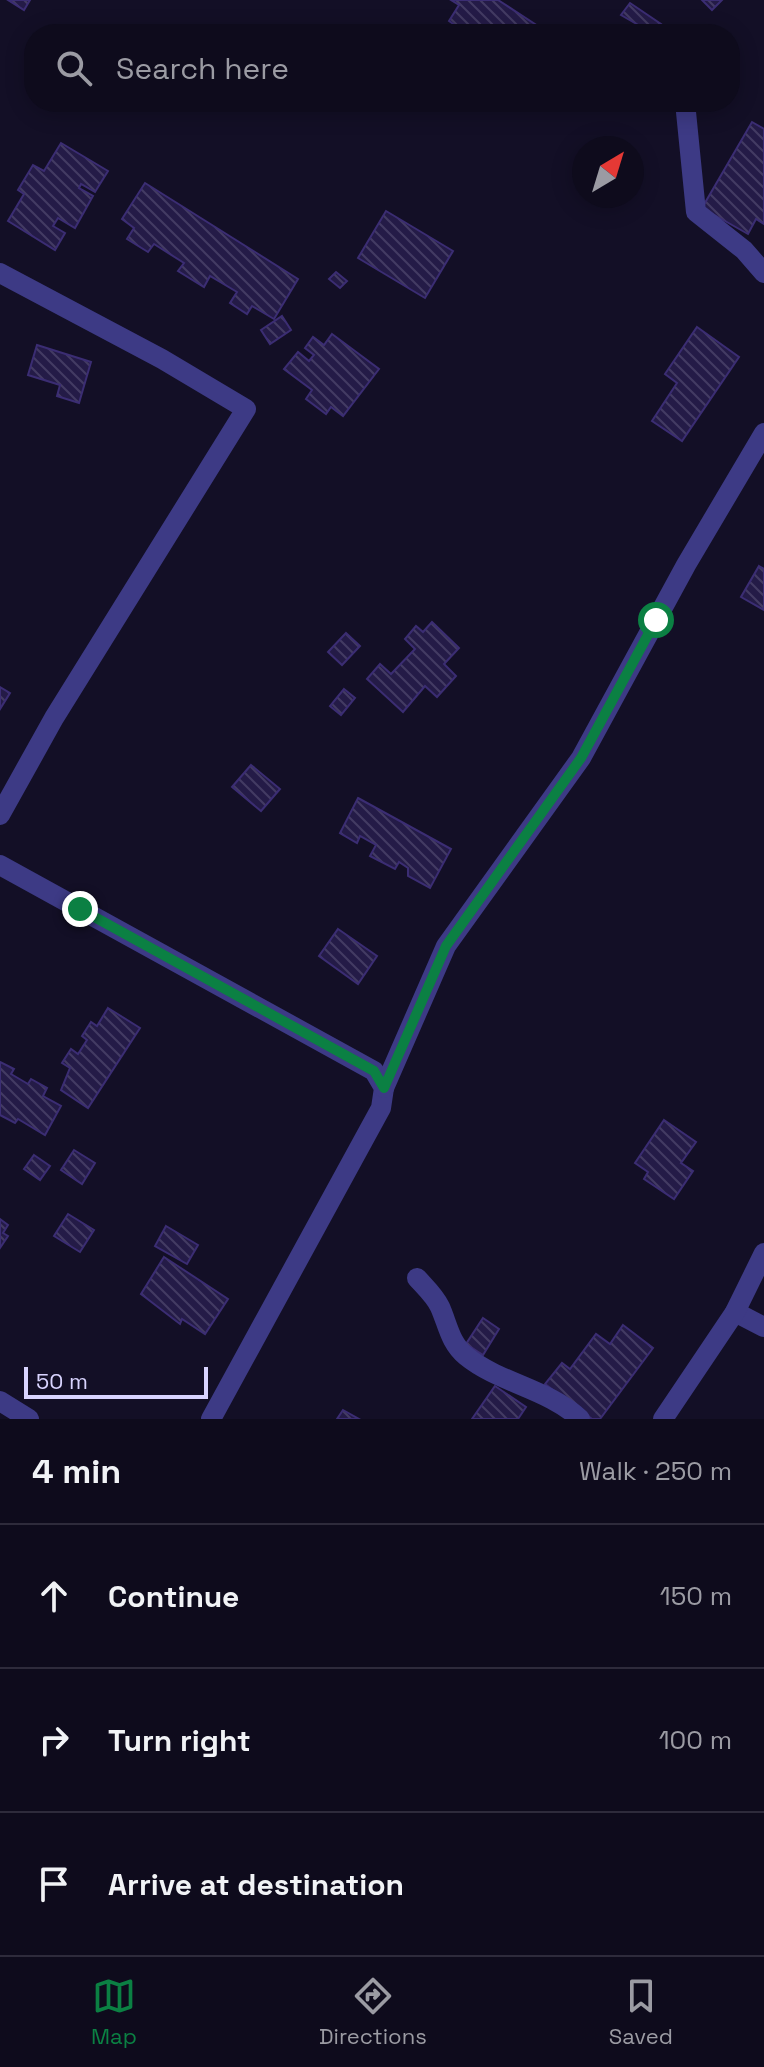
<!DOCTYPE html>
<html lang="en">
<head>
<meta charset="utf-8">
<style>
  body { margin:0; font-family:"Space Grotesk",sans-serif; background:#1c1929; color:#f1f3f6 }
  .compass { position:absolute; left:572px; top:136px; width:72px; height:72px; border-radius:50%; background:#0e0b1c; box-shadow:0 4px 20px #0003; rotate:38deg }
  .scale { position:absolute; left:24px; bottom:20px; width:184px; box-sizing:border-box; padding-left:8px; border:4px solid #d9d4ff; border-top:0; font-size:22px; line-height:28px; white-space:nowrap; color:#d9d4ff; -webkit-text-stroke:6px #130f26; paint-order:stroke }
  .stop { position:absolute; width:24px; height:24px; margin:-18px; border:6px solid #0b8043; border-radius:50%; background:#fff }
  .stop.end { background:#0b8043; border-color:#fff; box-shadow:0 2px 8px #0008 }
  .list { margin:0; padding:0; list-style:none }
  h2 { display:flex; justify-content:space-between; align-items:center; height:104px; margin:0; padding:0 32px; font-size:34px }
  h2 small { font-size:26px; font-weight:400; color:#9b9ba3 }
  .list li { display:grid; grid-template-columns:52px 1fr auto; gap:24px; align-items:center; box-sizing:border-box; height:144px; padding:0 32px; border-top:2px solid #2e2b3b }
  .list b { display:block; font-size:30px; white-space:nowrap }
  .list em { font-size:26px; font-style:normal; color:#9b9ba3 }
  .icon { flex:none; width:44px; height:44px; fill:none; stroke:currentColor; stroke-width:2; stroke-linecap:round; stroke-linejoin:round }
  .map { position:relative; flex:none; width:764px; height:1419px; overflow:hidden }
  .search { position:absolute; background:#0e0b1c; box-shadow:0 4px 20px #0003; left:24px; right:24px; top:24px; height:88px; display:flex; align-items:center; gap:20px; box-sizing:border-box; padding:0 28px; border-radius:32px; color:#9b9ba3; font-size:30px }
  .sheet { height:536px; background:#0e0b1c }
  nav { display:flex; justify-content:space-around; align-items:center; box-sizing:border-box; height:112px; border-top:2px solid #2e2b3b; background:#0e0b1c; font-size:22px; color:#9b9ba3 }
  nav a { display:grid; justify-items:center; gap:4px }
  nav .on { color:#0b8043 }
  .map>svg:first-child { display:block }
  .building { fill:url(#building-back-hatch); stroke:#3b2d73; stroke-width:2 }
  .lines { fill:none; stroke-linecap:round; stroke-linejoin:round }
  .minor { stroke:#3d3a85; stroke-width:20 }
  .route { stroke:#0b8043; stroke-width:10 }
</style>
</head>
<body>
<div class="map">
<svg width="764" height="1419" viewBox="0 0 764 1419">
  <defs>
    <pattern id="building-back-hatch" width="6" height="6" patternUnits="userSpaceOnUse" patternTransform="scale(2)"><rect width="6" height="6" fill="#241b47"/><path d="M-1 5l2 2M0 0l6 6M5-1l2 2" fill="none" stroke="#433b63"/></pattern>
  </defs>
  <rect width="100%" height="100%" fill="#130f26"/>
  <g class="building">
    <polygon points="8,0 30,0 24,10"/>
    <polygon points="451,0 498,0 541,28 537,34 454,34 459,28 449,21 459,5"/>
    <polygon points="702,0 722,0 712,10"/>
    <polygon points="630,3 661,24 654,34 621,15"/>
    <polygon points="752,122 764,129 764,224 756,219 748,234 702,208"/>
    <polygon points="61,143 108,171 95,192 81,184 79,188 93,196 75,228 58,218 53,226 65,233 55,250 8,221 24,194 18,190 33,165 44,171"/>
    <polygon points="145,183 298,279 274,319 252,306 247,314 230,303 237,292 210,276 204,287 178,271 184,263 154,244 148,252 127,239 134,228 122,219"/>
    <polygon points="386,211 453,251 425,298 358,258"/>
    <polygon points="336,272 347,281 340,288 329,279"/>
    <polygon points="282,316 291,330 270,344 261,330"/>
    <polygon points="697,327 739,357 682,441 652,421 677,383 665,374"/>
    <polygon points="332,334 379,369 343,416 331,407 326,414 306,399 312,390 284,369 298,352 309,361 314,355 305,348 313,337 324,345"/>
    <polygon points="37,345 91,362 79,403 57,396 60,385 28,375"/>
    <polygon points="759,566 764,569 764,610 741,597"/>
    <polygon points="432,622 459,648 444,664 456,676 437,697 425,686 403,712 367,679 380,664 391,674 415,649 405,639 416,626 423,632"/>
    <polygon points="346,633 360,646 342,665 328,652"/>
    <polygon points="0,687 10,693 0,709"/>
    <polygon points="344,689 355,698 341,715 330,706"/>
    <polygon points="251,765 280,789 261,811 232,787"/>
    <polygon points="358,798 451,849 430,888 408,876 408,868 399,862 395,869 370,856 376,845 360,836 357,843 340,833"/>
    <polygon points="338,929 377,956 358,984 319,956"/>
    <polygon points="108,1008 140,1028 88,1108 61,1090 70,1068 62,1063 71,1049 78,1054 87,1040 82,1036 91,1022 97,1026"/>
    <polygon points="0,1062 14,1069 11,1074 28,1084 31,1079 47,1088 43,1096 61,1106 45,1135 18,1119 15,1123 0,1115"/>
    <polygon points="664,1120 696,1142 681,1163 693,1171 674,1199 644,1179 648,1172 635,1163"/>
    <polygon points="74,1150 95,1163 82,1184 61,1170"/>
    <polygon points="34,1155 50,1166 40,1180 24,1169"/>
    <polygon points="68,1214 94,1230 80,1252 54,1236"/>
    <polygon points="0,1219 8,1225 3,1233 8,1236 0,1248"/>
    <polygon points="166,1226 198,1245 187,1264 155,1246"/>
    <polygon points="164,1257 228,1299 205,1334 182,1319 180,1324 141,1294"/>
    <polygon points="483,1318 499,1329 483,1355 466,1344"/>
    <polygon points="623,1325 653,1348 600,1419 592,1419 545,1384 562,1363 570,1369 596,1334 610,1344"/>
    <polygon points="495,1386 526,1407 518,1419 472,1419"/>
    <polygon points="343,1410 359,1419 337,1419"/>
  </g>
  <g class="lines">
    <g class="minor">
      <polyline points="685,102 696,212 744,250 764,273"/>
      <polyline points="0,273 162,359 246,409 54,718 0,815"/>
      <polyline points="0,865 374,1071 384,1088 381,1108 211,1419"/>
      <polyline points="384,1088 446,946 581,758 686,565 764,433"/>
      <path d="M 417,1278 C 425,1287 435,1296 440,1307 C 448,1325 450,1343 466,1356 C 499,1383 549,1389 580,1419"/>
      <polyline points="735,1312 764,1327"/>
      <polyline points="0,1401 29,1419"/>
      <polyline points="663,1419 735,1312 764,1253"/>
    </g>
  </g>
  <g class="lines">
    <polyline class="route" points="80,909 374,1071 384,1088 446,946 581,758 656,620"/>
  </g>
</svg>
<svg class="compass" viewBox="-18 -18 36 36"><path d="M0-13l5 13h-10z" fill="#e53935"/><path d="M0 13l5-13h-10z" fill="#9b9ba3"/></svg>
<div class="scale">50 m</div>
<div class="stop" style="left:656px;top:620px"></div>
<div class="stop end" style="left:80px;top:909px"></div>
<div class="search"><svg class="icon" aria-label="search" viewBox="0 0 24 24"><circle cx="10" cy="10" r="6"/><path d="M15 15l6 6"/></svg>Search here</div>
</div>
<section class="sheet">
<h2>4 min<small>Walk · 250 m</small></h2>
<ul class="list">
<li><svg class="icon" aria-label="ahead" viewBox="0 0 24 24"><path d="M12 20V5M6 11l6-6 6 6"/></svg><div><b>Continue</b></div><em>150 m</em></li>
<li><svg class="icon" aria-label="right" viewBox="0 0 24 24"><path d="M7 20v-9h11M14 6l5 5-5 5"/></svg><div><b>Turn right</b></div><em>100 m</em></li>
<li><svg class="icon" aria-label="arrive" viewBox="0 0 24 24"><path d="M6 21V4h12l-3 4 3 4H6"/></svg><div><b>Arrive at destination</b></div></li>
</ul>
</section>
<nav>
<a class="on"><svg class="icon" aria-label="map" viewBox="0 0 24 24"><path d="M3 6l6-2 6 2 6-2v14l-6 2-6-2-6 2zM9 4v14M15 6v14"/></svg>Map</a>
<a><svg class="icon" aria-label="directions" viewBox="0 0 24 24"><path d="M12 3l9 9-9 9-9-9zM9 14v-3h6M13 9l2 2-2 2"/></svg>Directions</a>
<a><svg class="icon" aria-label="saved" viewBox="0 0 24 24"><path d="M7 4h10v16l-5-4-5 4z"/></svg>Saved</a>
</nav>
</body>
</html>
